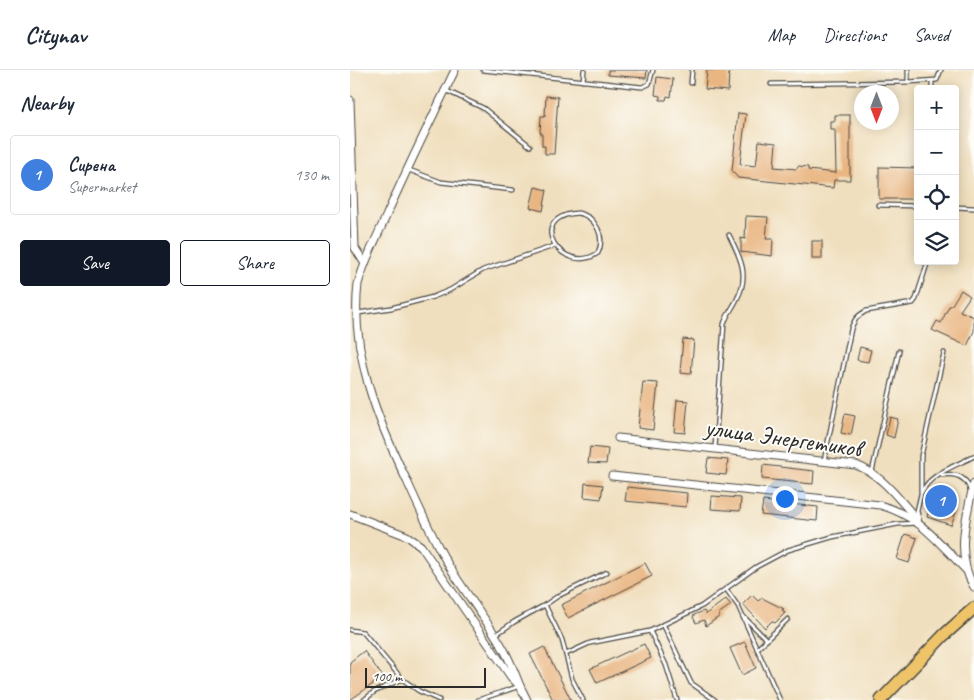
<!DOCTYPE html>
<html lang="en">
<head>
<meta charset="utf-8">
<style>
  body { margin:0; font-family:Caveat,sans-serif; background:#f6f6f7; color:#1f2937 }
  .controls { position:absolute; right:15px; top:15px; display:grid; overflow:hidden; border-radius:5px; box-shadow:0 2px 12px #0003 }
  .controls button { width:45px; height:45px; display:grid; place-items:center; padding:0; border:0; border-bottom:1px solid #e0e1e3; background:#fff; color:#1f2937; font:25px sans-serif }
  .compass { position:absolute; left:504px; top:15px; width:45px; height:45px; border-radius:50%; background:#fff; box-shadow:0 2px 12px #0003; rotate:180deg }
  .scale { position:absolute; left:15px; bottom:12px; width:121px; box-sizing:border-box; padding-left:5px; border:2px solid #2b2b2b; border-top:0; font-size:14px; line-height:18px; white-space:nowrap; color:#2b2b2b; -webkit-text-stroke:4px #fdfcf7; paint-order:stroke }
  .you { position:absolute; left:434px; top:428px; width:18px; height:18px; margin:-12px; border:4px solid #fff; border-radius:50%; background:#1a73e8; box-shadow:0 0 0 8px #1a73e833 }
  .badge { display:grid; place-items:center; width:32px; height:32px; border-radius:50%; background:#111827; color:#fff; font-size:16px; font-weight:700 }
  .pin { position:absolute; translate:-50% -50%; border:2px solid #fff; box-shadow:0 1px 5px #0006 }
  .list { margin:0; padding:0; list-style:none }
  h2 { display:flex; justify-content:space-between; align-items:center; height:65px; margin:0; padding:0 20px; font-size:21px }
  h2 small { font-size:16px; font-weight:400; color:#747a83 }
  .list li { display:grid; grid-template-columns:32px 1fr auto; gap:15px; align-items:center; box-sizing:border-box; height:80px; margin:0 10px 10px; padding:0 10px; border:1px solid #e0e1e3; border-radius:5px }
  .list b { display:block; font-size:19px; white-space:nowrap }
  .list p { margin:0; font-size:16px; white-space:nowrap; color:#747a83 }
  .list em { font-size:16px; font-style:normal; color:#747a83 }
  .actions { display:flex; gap:10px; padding:15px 20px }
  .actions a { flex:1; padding:11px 0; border:1px solid #111827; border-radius:5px; text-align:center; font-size:18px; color:#111827 }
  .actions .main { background:#111827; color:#fff }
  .icon { flex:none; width:28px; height:28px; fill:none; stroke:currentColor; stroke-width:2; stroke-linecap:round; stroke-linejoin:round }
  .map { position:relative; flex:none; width:624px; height:630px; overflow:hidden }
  header { display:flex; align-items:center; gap:30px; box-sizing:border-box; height:70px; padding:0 25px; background:#fff; border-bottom:1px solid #e0e1e3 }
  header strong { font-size:24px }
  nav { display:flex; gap:28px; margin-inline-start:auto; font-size:18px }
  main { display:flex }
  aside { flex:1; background:#fff }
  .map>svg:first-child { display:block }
  .building { fill:#e9b581 }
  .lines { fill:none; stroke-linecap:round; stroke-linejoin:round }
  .service-casing { stroke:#494641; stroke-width:5.5 }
  .minor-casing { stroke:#494641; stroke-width:9 }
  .trunk-casing { stroke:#494641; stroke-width:14 }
  .service { stroke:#fff; stroke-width:3 }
  .minor { stroke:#fff; stroke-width:7 }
  .trunk { stroke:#efc469; stroke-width:11 }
  .labels { text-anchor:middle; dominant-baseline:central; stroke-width:4; stroke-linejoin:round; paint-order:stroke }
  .street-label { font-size:25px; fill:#2b2b2b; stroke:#fdfcf7 }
</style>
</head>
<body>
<header>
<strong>Citynav</strong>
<nav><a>Map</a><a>Directions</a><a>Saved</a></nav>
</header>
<main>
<aside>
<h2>Nearby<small></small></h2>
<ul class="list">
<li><span class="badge" style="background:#3f7fe0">1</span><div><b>Сирена</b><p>Supermarket</p></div><em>130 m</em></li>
</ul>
<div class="actions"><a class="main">Save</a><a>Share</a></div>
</aside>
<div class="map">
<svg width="624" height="630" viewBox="0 0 624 630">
  <rect width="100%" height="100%" fill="#fdfcf7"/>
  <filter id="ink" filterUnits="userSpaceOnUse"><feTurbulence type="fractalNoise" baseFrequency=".02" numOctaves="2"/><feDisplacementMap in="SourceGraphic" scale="10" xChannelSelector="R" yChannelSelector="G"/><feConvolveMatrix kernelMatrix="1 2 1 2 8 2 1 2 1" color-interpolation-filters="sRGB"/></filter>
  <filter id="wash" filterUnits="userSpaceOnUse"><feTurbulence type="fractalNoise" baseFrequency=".0096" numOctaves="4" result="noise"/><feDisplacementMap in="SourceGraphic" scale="20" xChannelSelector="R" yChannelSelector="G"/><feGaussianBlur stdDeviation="1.12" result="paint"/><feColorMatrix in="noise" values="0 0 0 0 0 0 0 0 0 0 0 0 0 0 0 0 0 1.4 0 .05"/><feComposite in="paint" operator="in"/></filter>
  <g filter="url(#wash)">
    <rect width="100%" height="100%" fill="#f0dfbe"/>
    <g id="blocks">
      <g class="building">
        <polygon points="258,0 297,0 296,8 258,5"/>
        <polygon points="357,0 379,0 378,21 355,19"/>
        <polygon points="307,7 323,9 321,27 317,26 316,30 310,30 310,26 305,25"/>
        <polygon points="196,26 208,27 204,84 195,84 195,76 192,76 192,63 190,63 191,46 195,46"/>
        <polygon points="388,43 396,44 390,94 406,96 409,71 426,73 424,97 447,99 448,96 458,97 458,100 486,103 485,59 480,59 480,51 485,51 485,45 500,45 500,110 484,110 483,118 388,108 382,101"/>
        <polygon points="529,97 568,98 568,129 529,129"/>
        <polygon points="185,117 197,120 193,141 180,138"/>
        <polygon points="396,146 418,147 416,169 423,169 422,186 391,182 391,168 395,169"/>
        <rect x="462" y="171" width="10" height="18"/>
        <polygon points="611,220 620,226 610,241 624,247 624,261 617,276 582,260 587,251 591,253 599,236 601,236"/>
        <polygon points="333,269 344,270 341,304 330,303"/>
        <polygon points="510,277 521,280 518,292 507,290"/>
        <polygon points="293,312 308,313 303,360 288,358"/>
        <polygon points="327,330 338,331 335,363 324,362"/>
        <polygon points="495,344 505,346 501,365 491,363"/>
        <polygon points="540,347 548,349 544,368 536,365"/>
        <polygon points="240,377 258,379 256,394 238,393"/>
        <polygon points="358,388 378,390 376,405 356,403"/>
        <polygon points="413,395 464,401 463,414 412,409"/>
        <polygon points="235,413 253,415 251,429 234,427"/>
        <polygon points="277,417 337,423 336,437 275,431"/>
        <polygon points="587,418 602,423 597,439 606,442 601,455 577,447"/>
        <polygon points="362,426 391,428 390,441 361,439"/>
        <polygon points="413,431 468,437 467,451 411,445"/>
        <polygon points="555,464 567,468 559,493 547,489"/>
        <polygon points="295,493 302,506 218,548 211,535"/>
        <polygon points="402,525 408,531 412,528 434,539 432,540 435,543 425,553 422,551 415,558 393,534"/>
        <polygon points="376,529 381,535 368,544 370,546 356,556 354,550 346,553 343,547 344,545 354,541 356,544"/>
        <polygon points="395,572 406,598 392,605 380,578"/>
        <polygon points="294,574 301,588 247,613 240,599"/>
        <polygon points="194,577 221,630 203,630 180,584"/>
        <polygon points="14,581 33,607 0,630 0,592"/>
      </g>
    </g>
  </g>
  <g filter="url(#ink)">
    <use href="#blocks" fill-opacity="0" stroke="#494641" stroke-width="1"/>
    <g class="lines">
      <defs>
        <g id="service">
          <polyline points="133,0 292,17 299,14 303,0"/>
          <polyline points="233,11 234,0"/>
          <polyline points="582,11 582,19"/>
          <polyline points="558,12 587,10 591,0"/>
          <polyline points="341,13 342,0"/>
          <polyline points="421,14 558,12 558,0"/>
          <polyline points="95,20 133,38 180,76"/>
          <polyline points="59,100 91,112 163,120"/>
          <polyline points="528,135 568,136"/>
          <polyline points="605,137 624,138"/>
          <path d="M 228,143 C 245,146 256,166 248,183 C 213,207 173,147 228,143 Z"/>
          <polyline points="8,243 41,238 83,227 100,220 133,200 204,176"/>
          <path d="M 365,378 L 374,254 C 377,244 383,238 387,229 C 400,205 390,187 379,165"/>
          <path d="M 474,391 L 501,259 C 504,250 507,246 516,241 L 563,233 L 566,229 L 578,191"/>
          <polyline points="522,402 549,281"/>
          <path d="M 592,405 C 605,403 616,406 620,420"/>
          <path d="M 572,422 C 579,404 608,395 624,386"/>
          <polyline points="376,519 388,536 430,630"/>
          <polyline points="195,535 212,570 222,609 233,630"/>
          <polyline points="394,547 417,570"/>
          <polyline points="313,554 341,613 365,630"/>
          <polyline points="0,560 13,562 52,609"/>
          <polyline points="300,561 316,595 327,630"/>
          <polyline points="145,565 164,552 195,535 208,526 257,502"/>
          <polyline points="407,579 438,549"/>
          <polyline points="216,584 240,573 300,561 352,536 406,497 438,480 482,467 548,454 570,453 567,441 571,424 571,386 594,283"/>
          <polyline points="14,630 24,622 52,609 69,621 89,630"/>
          <polyline points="128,630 170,616"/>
        </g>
        <g id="minor">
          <path d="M 105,0 C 81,50 56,100 34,151 C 25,171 14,192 8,214 C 0,283 28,351 57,411 C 70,440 83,469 99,496 C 116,524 137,550 153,578 C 160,590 165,603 170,616"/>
          <polyline points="0,30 5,178 15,194"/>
          <path d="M 268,368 L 506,395 C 532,405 547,427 565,447"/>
          <path d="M 262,406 L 530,435 C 571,447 587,471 616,500"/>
          <path d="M 624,413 C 616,446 605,486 624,517"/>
          <polyline points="0,444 57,466 71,476 161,607 170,616 177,630"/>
        </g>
        <polyline id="trunk" points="531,630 594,565 624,538"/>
      </defs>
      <use href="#service" class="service-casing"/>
      <use href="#minor" class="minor-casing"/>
      <use href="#trunk" class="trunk-casing"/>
      <use href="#service" class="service"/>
      <use href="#minor" class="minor"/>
      <use href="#trunk" class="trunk"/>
    </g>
  </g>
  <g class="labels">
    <g class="street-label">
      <text transform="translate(433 368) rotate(8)">улица Энергетиков</text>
    </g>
  </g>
</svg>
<div class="controls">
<button>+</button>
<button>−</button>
<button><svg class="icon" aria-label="locate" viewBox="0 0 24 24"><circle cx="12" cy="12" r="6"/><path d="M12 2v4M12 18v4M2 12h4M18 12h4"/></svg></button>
<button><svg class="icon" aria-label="layers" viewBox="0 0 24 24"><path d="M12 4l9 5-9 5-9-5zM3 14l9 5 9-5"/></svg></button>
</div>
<svg class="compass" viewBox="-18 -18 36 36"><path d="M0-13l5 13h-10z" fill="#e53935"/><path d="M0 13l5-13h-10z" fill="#747a83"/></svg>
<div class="scale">100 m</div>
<div class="you"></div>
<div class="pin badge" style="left:591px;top:431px;background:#3f7fe0">1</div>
</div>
</main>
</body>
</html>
